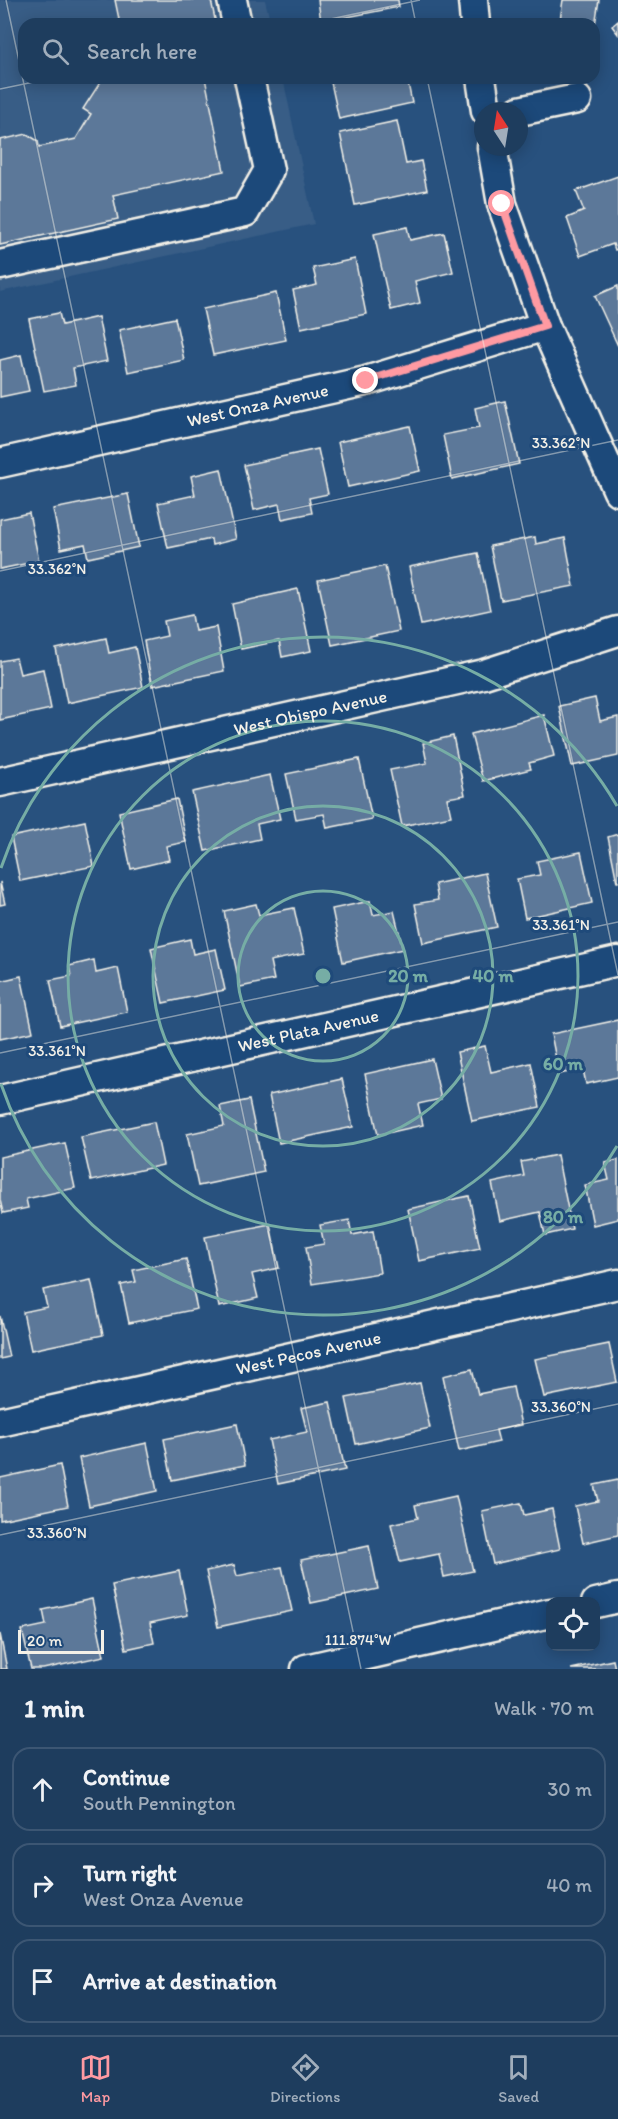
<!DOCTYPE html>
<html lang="en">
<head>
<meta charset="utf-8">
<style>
  body { margin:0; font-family:Itim,sans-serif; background:#2b4867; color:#f1f3f6 }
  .controls { position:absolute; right:18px; bottom:18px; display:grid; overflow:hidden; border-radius:12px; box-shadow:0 3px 15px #0003 }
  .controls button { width:54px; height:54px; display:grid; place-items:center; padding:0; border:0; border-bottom:2px solid #3c5673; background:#1e3d5e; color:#f1f3f6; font:30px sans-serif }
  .compass { position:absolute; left:474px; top:102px; width:54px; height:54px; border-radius:50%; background:#1e3d5e; box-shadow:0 3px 15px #0003; rotate:348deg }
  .scale { position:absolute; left:18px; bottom:15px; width:86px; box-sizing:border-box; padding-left:6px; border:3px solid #f4f1e8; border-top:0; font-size:16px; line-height:21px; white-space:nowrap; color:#f4f1e8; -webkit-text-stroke:4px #1f4a7a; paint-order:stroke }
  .stop { position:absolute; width:18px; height:18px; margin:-14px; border:4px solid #ff9aa2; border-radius:50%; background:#fff }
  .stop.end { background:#ff9aa2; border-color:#fff; box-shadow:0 2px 6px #0008 }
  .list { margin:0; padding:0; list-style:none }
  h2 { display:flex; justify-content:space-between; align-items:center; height:78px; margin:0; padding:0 24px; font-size:26px }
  h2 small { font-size:20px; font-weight:400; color:#a1aebc }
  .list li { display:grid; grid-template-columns:39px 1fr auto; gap:18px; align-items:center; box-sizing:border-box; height:84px; margin:0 12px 12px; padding:0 12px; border:2px solid #3c5673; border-radius:18px }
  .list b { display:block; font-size:22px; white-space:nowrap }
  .list p { margin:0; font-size:20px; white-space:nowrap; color:#a1aebc }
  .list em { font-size:20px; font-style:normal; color:#a1aebc }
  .icon { flex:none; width:33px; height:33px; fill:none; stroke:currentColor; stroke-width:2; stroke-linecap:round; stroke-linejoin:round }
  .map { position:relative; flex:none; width:618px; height:1669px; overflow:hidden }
  .search { position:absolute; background:#1e3d5e; box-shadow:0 3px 15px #0003; left:18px; right:18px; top:18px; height:66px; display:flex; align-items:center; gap:15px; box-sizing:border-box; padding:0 21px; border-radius:18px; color:#a1aebc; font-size:22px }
  .sheet { height:366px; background:#1e3d5e }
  nav { display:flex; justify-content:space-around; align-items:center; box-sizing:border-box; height:84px; border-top:2px solid #3c5673; background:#1e3d5e; font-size:16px; color:#a1aebc }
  nav a { display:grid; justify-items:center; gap:3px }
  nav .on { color:#ff9aa2 }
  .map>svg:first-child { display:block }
  .built { fill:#375d86 }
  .building { fill:#5b7899; stroke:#f4f1e8; stroke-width:1.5 }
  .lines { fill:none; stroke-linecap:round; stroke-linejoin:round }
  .minor-casing { stroke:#f4f1e8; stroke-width:33 }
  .minor { stroke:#1f4a7a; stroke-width:28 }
  .route { stroke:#ff9aa2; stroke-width:8 }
  .ticks { fill:none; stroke:#f4f1e8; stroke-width:1.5; stroke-opacity:0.45 }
  .ring { fill:none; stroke:#76ada5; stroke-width:3 }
  .labels { text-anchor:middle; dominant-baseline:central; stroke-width:6; stroke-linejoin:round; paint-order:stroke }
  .street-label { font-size:18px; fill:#f4f1e8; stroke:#1f4a7a }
  .ticks-label { font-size:15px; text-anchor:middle; fill:#f4f1e8; stroke:#1f4a7a; stroke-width:6; stroke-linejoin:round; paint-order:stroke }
  .centre { fill:#76ada5; stroke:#1f4a7a; stroke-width:3 }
  .ring-label { font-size:18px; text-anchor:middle; font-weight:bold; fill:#76ada5; stroke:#1f4a7a; stroke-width:6; stroke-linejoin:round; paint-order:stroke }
</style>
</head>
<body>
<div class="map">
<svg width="618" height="1669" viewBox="0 0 618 1669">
  <rect width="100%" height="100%" fill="#28517e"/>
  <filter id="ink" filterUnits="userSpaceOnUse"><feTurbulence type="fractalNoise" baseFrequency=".0167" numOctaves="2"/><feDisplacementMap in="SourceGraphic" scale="12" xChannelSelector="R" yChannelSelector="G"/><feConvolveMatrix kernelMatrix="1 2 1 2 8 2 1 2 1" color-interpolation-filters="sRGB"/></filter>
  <g filter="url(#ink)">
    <polygon class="built" points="0,0 265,0 271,24 24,24 24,78 283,78 314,224 0,292"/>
    <g class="building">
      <polygon points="115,0 211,0 216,24 120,24"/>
      <polygon points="318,0 398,0 399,7 321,22"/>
      <polygon points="563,0 599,0 595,25 560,20"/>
      <polygon points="618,21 618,34 612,26"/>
      <polygon points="103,78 205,78 224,171 113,195 118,219 0,245 0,140 27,134 38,141 39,147 76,139 91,114 83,109"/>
      <polygon points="330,78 407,78 412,103 339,119"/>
      <polygon points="397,121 406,164 421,161 427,190 355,205 340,133"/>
      <polygon points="618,176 618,249 615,250 613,244 580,256 567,218 584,211 576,191"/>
      <polygon points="407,227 410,240 444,233 453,272 415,281 420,303 391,310 374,234"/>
      <polygon points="355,259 366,314 301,328 293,290 317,285 313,268"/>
      <polygon points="618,286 618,346 595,296"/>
      <polygon points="276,293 286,340 213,355 203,309"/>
      <polygon points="59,313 62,325 98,317 107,361 73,368 76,385 44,391 29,319"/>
      <polygon points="175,318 184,360 128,372 119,330"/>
      <polygon points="21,355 29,391 0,397 0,360"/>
      <polygon points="505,401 519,464 452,479 443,435 479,428 475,408"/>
      <polygon points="410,426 420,471 348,487 338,442"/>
      <polygon points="318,449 328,494 309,498 312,513 282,519 279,504 254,510 244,465"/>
      <polygon points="221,469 236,539 212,545 211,539 168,548 158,503 195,495 191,476"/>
      <polygon points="128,494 139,547 88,558 85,544 61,549 53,509"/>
      <polygon points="29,513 39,561 0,569 0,519"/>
      <polygon points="535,537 536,544 565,538 574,586 501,600 490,546"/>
      <polygon points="478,553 490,610 421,625 409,567"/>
      <polygon points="385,566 399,631 332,645 318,580"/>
      <polygon points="298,589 311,651 282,657 279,641 241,649 232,604"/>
      <polygon points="192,615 195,631 216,627 224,671 152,686 144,641 167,636 164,621"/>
      <polygon points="106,638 109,653 135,647 143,687 67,703 56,649"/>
      <polygon points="16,658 20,674 43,669 51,709 0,720 0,661"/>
      <polygon points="595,698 600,721 618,717 618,756 572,766 559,706"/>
      <polygon points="544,715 554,756 529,763 531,769 483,781 471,734"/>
      <polygon points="453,736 465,795 447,798 451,816 402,826 390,770 427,763 423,743"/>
      <polygon points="359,759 372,819 327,828 324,814 296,819 286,774"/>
      <polygon points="270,775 280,819 257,824 260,839 205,851 192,792"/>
      <polygon points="177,799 186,842 166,846 169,860 131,869 119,812"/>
      <polygon points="85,821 94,866 20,881 11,837"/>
      <polygon points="618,834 618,882 617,882 608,837"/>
      <polygon points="581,852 592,903 525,918 517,879 540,875 537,861"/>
      <polygon points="485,873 497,927 423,943 415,904 438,900 435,884"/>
      <polygon points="0,882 5,904 0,905"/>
      <polygon points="370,901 373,915 394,911 403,949 343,962 332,909"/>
      <polygon points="256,904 259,915 294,908 304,954 270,961 274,980 240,987 224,911"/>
      <polygon points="190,939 193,954 216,949 225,990 163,1003 151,948"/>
      <polygon points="94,960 96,973 118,968 127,1012 60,1026 50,980 71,976 69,966"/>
      <polygon points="21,976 33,1032 0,1039 0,981"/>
      <polygon points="618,1020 618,1077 586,1084 583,1069 559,1074 551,1034"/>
      <polygon points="485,1046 491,1072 531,1063 540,1107 472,1121 457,1052"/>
      <polygon points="432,1059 441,1099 418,1104 423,1125 378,1135 365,1074"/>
      <polygon points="342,1079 353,1127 279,1143 269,1095"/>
      <polygon points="249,1100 264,1172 198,1186 187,1134 224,1126 220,1106"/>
      <polygon points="154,1122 163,1165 91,1181 81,1137"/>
      <polygon points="65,1143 75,1188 26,1199 28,1208 3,1213 0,1200 0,1157"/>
      <polygon points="557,1155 572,1229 545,1235 540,1212 500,1221 492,1183 524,1176 521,1162"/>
      <polygon points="618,1160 618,1219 593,1225 585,1185 609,1180 605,1163"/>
      <polygon points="469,1196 480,1248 419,1261 408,1209"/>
      <polygon points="349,1220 352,1235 373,1231 380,1273 312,1284 306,1247 324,1244 320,1225"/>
      <polygon points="270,1224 279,1268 252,1274 258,1298 219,1307 205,1237"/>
      <polygon points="186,1259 197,1309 129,1323 121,1285 136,1282 133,1270"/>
      <polygon points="91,1280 103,1335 31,1350 23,1312 47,1307 43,1290"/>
      <polygon points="0,1316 9,1357 0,1359"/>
      <polygon points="609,1344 617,1382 544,1397 535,1359"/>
      <polygon points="472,1369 478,1394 513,1387 521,1425 496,1430 499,1442 459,1451 443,1376"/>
      <polygon points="420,1383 430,1428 356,1444 346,1398"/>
      <polygon points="330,1402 345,1470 278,1484 269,1440 307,1432 301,1408"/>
      <polygon points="237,1424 245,1465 172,1480 164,1439"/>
      <polygon points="147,1443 157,1491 89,1506 79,1458"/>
      <polygon points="60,1465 68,1506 0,1520 0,1478"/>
      <polygon points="618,1480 618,1535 583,1543 575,1506 598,1501 594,1485"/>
      <polygon points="456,1496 473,1571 444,1577 439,1554 400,1562 391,1524 418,1518 415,1505"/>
      <polygon points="521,1503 524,1515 552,1509 560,1549 493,1564 482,1511"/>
      <polygon points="369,1546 378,1589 311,1603 301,1560"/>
      <polygon points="234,1565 237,1576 282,1567 292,1611 218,1627 206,1571"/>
      <polygon points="179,1571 188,1615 150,1623 154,1643 126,1649 112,1585"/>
      <polygon points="92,1599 104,1656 43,1669 31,1669 22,1630 46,1625 43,1610"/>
      <polygon points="0,1634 7,1669 0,1669"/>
      <polygon points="613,1660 615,1669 571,1669"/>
    </g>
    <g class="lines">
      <defs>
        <g id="minor">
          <polyline points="232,0 237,24"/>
          <polyline points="473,0 475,24"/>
          <polyline points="481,78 486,111"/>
          <polyline points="519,111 577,99"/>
          <polyline points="492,147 502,204 545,326 618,491"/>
          <polyline points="0,265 245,212 269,170 249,78"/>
          <path id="s1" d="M 0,463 L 366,381 L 545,326"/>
          <path id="s2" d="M 0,782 L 484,674 L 618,631"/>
          <path id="s3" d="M 0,1100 L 618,961"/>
          <path id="s4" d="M 0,1422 L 618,1284"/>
          <polyline points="596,1603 618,1598"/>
          <polyline points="306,1669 550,1613"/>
        </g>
      </defs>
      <use href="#minor" class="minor-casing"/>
      <use href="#minor" class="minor"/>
    </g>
  </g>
  <g class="lines" filter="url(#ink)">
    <polyline class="route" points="366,381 545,326 502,204"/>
  </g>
  <path class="ticks" d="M 6,0 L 361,1669M 411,0 L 416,24M 307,24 L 420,0M 427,78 L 618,975M 0,89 L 53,78M 0,571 L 618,440M 0,1053 L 618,922M 0,1535 L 618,1404"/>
  <g class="ring">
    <circle cx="323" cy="976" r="85"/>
    <circle cx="323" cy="976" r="170"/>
    <circle cx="323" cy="976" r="255"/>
    <path d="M617 1146A340 340 0 0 1 1 1084M1 868A340 340 0 0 1 617 806"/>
  </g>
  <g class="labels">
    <g class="street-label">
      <text stroke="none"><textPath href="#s1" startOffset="264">West Onza Avenue</textPath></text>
      <text stroke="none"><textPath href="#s2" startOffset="318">West Obispo Avenue</textPath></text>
      <text stroke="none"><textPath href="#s3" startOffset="316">West Plata Avenue</textPath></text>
      <text stroke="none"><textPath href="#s4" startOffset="316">West Pecos Avenue</textPath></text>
    </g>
  </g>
  <g class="ticks-label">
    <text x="561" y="448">33.362°N</text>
    <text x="57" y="574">33.362°N</text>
    <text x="561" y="930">33.361°N</text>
    <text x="57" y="1056">33.361°N</text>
    <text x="561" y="1412">33.360°N</text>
    <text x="57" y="1538">33.360°N</text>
    <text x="358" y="1645">111.874°W</text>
  </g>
  <circle cx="323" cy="976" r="9" class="centre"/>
  <g class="ring-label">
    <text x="408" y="982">20 m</text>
    <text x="493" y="982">40 m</text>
    <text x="563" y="1070">60 m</text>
    <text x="563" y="1223">80 m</text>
  </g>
</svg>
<div class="controls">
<button><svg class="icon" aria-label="locate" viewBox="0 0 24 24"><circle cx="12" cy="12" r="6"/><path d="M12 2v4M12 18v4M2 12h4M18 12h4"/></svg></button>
</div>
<svg class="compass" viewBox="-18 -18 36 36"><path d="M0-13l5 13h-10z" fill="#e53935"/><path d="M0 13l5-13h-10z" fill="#a1aebc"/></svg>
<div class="scale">20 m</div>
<div class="stop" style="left:502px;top:204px"></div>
<div class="stop end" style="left:366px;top:381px"></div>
<div class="search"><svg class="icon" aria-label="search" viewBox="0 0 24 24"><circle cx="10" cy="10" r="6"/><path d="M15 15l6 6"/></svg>Search here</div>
</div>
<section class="sheet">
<h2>1 min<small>Walk · 70 m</small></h2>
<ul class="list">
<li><svg class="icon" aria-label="ahead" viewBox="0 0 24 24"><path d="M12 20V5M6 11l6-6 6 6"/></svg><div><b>Continue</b><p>South Pennington</p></div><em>30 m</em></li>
<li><svg class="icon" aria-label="right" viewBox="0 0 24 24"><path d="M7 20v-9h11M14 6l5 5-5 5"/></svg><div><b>Turn right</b><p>West Onza Avenue</p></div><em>40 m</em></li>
<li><svg class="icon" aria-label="arrive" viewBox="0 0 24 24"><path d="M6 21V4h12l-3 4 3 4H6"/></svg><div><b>Arrive at destination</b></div></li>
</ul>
</section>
<nav>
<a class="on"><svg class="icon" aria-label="map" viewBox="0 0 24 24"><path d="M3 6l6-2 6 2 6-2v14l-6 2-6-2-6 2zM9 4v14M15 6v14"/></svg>Map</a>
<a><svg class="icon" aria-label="directions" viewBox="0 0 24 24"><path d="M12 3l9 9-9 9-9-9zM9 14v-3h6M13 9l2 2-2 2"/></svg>Directions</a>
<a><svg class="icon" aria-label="saved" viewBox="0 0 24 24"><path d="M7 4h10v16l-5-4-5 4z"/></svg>Saved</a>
</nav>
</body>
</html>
